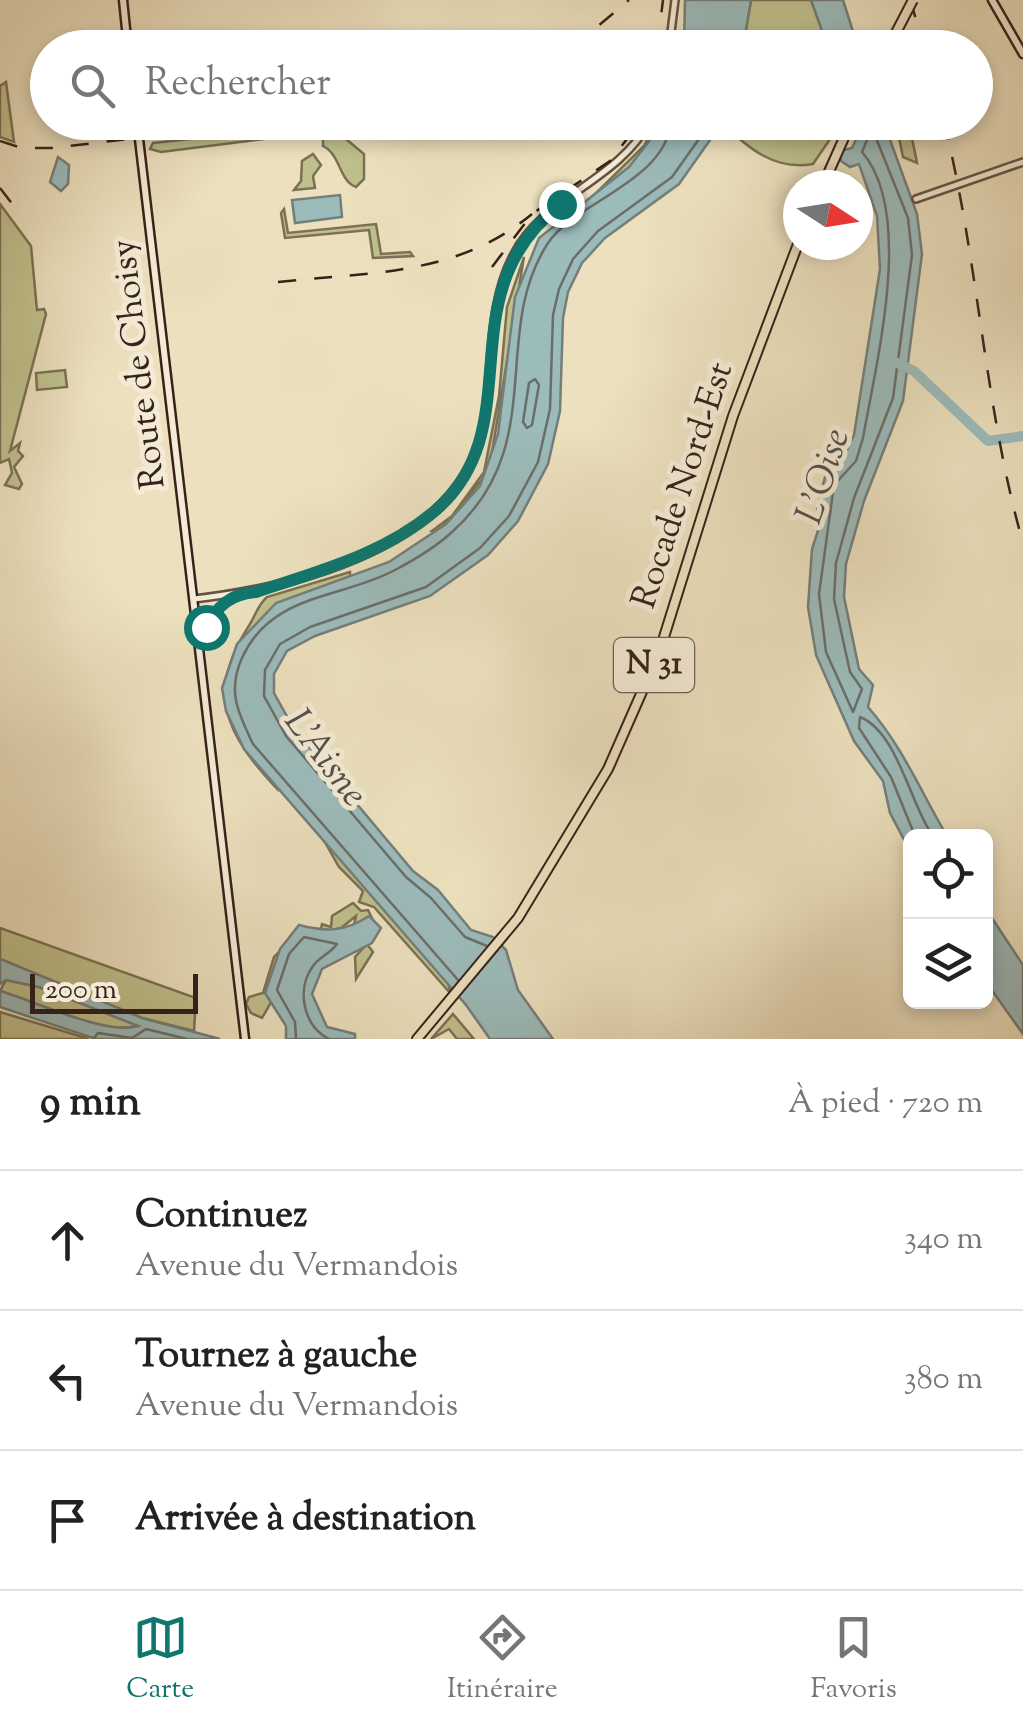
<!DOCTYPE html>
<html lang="fr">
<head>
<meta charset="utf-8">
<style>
  body { margin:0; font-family:"Sorts Mill Goudy",serif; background:#f2f2f2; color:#222 }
  .controls { position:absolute; right:30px; bottom:30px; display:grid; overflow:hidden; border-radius:15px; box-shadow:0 5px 15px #0003 }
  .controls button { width:90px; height:90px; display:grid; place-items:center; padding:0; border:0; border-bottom:2px solid #e0e0e0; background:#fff; color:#222; font:50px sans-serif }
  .compass { position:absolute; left:783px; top:170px; width:90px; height:90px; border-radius:50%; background:#fff; box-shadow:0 5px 15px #0003; rotate:102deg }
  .scale { position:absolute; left:30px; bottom:25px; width:168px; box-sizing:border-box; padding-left:10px; border:5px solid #37221b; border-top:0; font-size:28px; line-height:35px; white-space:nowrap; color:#37221b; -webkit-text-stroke:8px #f3ebd5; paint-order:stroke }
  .stop { position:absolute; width:30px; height:30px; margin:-22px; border:8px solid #0f766e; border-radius:50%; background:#fff }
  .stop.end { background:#0f766e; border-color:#fff; box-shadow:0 2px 10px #0008 }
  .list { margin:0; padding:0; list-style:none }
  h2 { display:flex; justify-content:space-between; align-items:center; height:130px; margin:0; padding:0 40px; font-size:42px }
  h2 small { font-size:32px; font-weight:400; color:#767676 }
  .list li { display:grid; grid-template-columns:65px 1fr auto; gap:30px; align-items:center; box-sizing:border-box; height:140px; padding:0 40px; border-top:2px solid #e0e0e0 }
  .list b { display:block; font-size:38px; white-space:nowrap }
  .list p { margin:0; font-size:32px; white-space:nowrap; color:#767676 }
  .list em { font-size:32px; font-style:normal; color:#767676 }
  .icon { flex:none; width:55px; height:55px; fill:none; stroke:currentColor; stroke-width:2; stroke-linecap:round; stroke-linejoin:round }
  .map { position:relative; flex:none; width:1023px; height:1039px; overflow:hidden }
  .search { position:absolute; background:#fff; box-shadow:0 5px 15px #0003; left:30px; right:30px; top:30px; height:110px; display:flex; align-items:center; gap:25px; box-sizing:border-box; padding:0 35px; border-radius:55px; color:#767676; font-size:38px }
  .sheet { height:550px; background:#fff }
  nav { display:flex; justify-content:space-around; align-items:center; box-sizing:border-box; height:140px; border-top:2px solid #e0e0e0; background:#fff; font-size:28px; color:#767676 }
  nav a { display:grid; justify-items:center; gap:5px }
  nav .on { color:#0f766e }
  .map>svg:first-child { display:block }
  .green { fill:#bfc08c; stroke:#7b7154; stroke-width:2.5 }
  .water { fill:#9cbbbb; stroke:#747e7b; stroke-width:2.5 }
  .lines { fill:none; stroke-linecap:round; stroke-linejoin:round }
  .shore { stroke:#6a6e6b; stroke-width:2.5 }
  .river { stroke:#9cbbbb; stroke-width:10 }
  .street-casing { stroke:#645244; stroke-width:10 }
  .secondary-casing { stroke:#37221b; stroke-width:11 }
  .primary-casing { stroke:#37221b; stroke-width:12 }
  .street { stroke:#f3ebd5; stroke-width:5 }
  .secondary { stroke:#f3ebd5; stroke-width:6 }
  .primary { stroke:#ece0be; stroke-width:8 }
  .rail { stroke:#37221b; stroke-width:2.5; stroke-dasharray:18 18; stroke-linecap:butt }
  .primary-bridge-casing { stroke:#37221b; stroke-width:12; stroke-linecap:butt }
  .primary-bridge { stroke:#ece0be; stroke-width:8 }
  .route { stroke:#0f766e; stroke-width:12 }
  .labels { text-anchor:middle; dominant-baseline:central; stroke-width:10; stroke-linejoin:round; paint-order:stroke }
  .shield { fill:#f3ebd5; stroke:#6f5e53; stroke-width:2.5 }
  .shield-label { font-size:32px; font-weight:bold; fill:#37221b }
  .street-label { font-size:35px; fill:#37221b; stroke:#f3ebd5 }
  .water-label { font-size:38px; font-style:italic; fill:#55504b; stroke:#f3ebd5 }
</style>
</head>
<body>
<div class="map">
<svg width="1023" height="1039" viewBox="0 0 1023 1039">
  <rect width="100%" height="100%" fill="#ece0be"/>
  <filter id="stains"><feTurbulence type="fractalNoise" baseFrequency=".002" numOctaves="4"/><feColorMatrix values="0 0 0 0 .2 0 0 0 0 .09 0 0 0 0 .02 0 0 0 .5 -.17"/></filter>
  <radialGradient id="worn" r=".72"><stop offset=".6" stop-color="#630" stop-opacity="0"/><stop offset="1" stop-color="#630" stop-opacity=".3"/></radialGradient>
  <g class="green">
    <polygon points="751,0 811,0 828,47 743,48"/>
    <polygon points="6,82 14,142 0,137 0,86"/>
    <polygon points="656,123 665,123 628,172 591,198 644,146"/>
    <path d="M 722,123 L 722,122 L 841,123 L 813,164 C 775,171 748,148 722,123 Z"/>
    <polygon points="909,123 917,163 903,157 896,123"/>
    <path d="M 334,129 L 364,154 L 364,179 L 356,187 C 339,181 341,155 323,146 L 323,131 Z"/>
    <polygon points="274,130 271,138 161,152 150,149 153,143"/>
    <polygon points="313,154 321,165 313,176 315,188 294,190 301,181 302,161"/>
    <polygon points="0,204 31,246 37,310 44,309 46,314 10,451 20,443 18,451 23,456 14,467 22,484 19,489 5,485 12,473 9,459 0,463"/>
    <polygon points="284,209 288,233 376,224 381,254 410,252 413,256 373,258 369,230 285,238 281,213"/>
    <polygon points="524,257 489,471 439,532 432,531 452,516 484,472 499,396 507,307"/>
    <polygon points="65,370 67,387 37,390 36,373"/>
    <path d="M 350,572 L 350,577 L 284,602 L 259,762 L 279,791 C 225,734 205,693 250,624 C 256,614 258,605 267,597 Z"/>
    <polygon points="322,837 447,979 451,994 374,907 359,902 363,891 339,867"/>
    <polygon points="353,903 361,911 368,910 374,922 354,925 356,916 341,928 320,933 322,924 331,927 332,916"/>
    <polygon points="0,928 196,998 194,1031 142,1018 0,959"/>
    <polygon points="367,944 373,952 356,979 355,957"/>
    <polygon points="282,949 274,997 262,1018 251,1013 246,1004 249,997 263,993 274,957"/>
    <path d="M 6,980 L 39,987 L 138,1025 C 110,1038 32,1000 0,991 Z"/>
    <polygon points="0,1012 89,1039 0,1039"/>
    <polygon points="453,1014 474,1039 457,1039 449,1029 431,1039"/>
  </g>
  <g class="water">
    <polygon points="685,0 751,0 743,47 684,47"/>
    <polygon points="811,0 843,0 858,47 828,47"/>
    <polygon points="663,123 722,123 679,184 605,238 582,263 568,292 563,318 560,411 548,464 518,521 488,555 430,596 315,636 287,651 274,674 274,693 294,729 413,871 438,890 471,930 493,937 506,950 518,990 553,1039 490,1039 466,1005 244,749 226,711 222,688 237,644 276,603 389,562 446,524 480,486 498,434 515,297 539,238 629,167"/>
    <path d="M 855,123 L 884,123 L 917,214 L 922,254 L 903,401 L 864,501 L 846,564 L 844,597 L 859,669 L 873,685 L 868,707 C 903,747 922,794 947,836 L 910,836 L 910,851 L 890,813 L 883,781 L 854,741 L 816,655 L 808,607 L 812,549 L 823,515 L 817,509 L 826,473 L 838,469 L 854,435 L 880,269 L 877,216 L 859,164 L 850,167 L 841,161 L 840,151 L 852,148 L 857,137 Z"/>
    <polygon points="58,157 69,165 68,184 61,191 50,182"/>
    <polygon points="340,195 342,217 295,223 292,200"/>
    <polygon points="986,909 1023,965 1023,1034 986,982"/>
    <path d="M 369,916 L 381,928 L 372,943 L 322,969 L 312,994 L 327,1027 L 355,1034 L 355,1039 L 286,1039 L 286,1026 L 265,993 L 280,949 L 299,925 C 326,932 345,932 369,916 Z"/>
    <path d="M 0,959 L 142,1018 L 220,1039 L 96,1039 L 0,1007 L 0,991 C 34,1001 107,1036 138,1026 L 39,987 L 6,980 L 0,984 Z"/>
  </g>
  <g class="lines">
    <g class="shore">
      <path d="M 872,128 L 908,218 L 912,255 L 893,398 L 854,498 L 836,563 L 834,599 L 850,672 L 862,689 L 853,712 L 826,652 L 819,594 L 834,485 L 856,461 L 863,438 C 876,363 915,213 862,152 Z"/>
      <polygon points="535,379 539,385 532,425 527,428 523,422 529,383"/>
      <path d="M 915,836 L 891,777 L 859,728 L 860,717 C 898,732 911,807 933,836"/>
      <polyline points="487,946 465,937 431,898 406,877 286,736 264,696 265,670 280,644 310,627 426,587 480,548 509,516 538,462 550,409 553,315 559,289 573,259 598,231 672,177 711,122"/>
      <path d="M 458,980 L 253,744 C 238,713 227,691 242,658 C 271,593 341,599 395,570 C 414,560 437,546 452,532 C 550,445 489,334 548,243 C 575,202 665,182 671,122"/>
      <polyline points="93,1039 98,1033 132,1038 146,1029 187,1039"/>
      <path d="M 296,1039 L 295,1022 L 277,990 L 289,954 L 304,937 L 337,944 C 331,953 319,957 313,966 C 296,989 303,1026 329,1039"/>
    </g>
    <polyline class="river" points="895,362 914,371 988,441 1023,436"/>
    <defs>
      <g id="street">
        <polyline points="669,48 675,0"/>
        <polyline points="916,199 1023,162"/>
        <path d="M 194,599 C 297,587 461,546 483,426 C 494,370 486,306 514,254 C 544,196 618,181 649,122"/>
        <polyline points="199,644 216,610 237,595"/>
      </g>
      <g id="secondary">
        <polyline points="123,0 128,48"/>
        <polyline points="992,0 1023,54"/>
        <polyline points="137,122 245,1039"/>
      </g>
      <g id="primary">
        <polyline points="823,185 851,122"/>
        <polyline points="417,1039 518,918 608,769 659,653 733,416 798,244"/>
      </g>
    </defs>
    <use href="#street" class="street-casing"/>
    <use href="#secondary" class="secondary-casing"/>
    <use href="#primary" class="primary-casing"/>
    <use href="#street" class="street"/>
    <use href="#secondary" class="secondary"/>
    <use href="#primary" class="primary"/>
    <g class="rail">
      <polyline points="910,0 925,48"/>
      <polyline points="572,48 629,0"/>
      <polyline points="657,48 663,0"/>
      <path d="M 944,122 C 979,262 984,406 1023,543"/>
      <polyline points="0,141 22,148 53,148 269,122"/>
      <polyline points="0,188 20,214"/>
      <polyline points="492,267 532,214 610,161 640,122"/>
      <path d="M 278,282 C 371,272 457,276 532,214"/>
    </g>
    <defs>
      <polyline id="primary-bridge" points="888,48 913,0"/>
    </defs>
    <use href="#primary-bridge" class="primary-bridge-casing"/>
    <use href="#primary-bridge" class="primary-bridge"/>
  </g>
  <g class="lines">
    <path class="route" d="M 206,627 C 218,605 231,594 256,592 C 319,571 385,554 436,510 C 533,425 444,294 561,204"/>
  </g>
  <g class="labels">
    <rect class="shield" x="614" y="638" width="80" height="54" rx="8"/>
    <g class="shield-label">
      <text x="654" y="665">N 31</text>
    </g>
    <g class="street-label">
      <text transform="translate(140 364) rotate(-97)">Route de Choisy</text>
      <text transform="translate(684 486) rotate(-72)">Rocade Nord-Est</text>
    </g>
    <g class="water-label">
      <text transform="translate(825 477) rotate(-72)">L'Oise</text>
      <text transform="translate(324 759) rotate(53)">L'Aisne</text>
    </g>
  </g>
  <rect width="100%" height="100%" filter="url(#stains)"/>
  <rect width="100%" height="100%" fill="url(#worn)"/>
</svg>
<div class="controls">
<button><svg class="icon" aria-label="locate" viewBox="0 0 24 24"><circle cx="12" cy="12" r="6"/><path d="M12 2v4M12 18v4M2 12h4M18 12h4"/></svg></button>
<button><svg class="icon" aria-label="layers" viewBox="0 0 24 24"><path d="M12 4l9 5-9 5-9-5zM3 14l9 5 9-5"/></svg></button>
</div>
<svg class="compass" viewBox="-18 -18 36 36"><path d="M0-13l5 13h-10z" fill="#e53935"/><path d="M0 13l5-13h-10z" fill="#767676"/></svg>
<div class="scale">200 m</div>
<div class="stop" style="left:206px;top:627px"></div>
<div class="stop end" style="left:561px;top:204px"></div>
<div class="search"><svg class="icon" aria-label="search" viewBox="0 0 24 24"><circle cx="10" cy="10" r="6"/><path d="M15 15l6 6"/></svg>Rechercher</div>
</div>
<section class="sheet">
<h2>9 min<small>À pied · 720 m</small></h2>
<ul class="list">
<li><svg class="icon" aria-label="ahead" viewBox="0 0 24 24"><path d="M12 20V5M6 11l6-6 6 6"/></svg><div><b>Continuez</b><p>Avenue du Vermandois</p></div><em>340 m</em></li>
<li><svg class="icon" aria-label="left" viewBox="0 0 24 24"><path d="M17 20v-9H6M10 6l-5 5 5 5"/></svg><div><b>Tournez à gauche</b><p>Avenue du Vermandois</p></div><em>380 m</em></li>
<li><svg class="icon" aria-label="arrive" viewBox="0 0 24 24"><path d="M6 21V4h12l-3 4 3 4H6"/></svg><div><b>Arrivée à destination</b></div></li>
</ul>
</section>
<nav>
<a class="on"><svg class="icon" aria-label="map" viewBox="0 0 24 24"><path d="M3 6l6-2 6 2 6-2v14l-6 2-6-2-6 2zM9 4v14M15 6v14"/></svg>Carte</a>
<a><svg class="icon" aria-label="directions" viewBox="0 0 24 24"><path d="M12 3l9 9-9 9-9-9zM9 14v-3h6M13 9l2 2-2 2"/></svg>Itinéraire</a>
<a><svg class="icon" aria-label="saved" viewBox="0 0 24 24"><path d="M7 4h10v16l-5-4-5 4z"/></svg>Favoris</a>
</nav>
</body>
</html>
